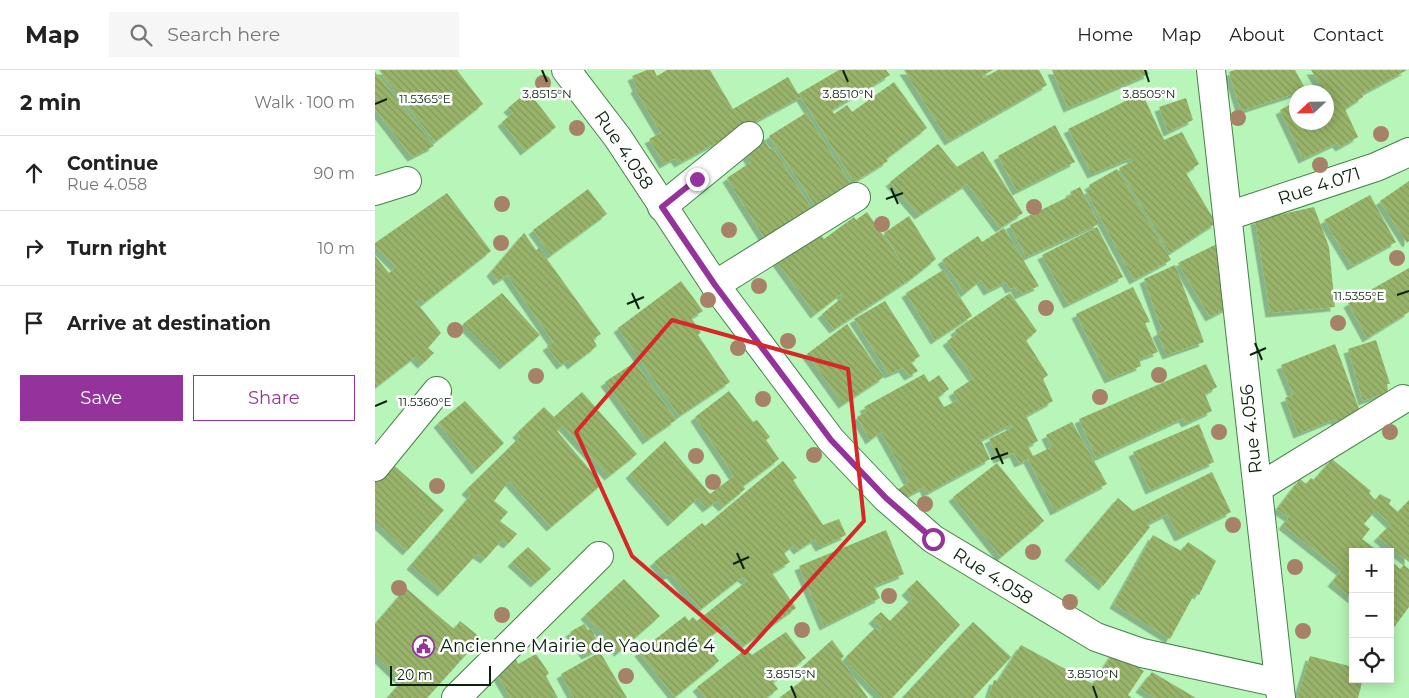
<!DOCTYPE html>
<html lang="en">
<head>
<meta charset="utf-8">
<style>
  body { margin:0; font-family:Montserrat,sans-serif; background:#f6f6f6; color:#222 }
  .controls { position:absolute; right:15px; bottom:15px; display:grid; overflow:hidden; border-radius:0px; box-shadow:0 2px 12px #0003 }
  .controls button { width:45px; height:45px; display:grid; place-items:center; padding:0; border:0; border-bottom:1px solid #e0e0e0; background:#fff; color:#222; font:25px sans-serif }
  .compass { position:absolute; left:914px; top:15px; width:45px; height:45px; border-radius:50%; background:#fff; box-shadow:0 2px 12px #0003; rotate:248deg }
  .scale { position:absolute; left:15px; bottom:12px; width:101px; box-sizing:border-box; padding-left:5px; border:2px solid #0a220c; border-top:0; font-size:14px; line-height:18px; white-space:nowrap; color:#0a220c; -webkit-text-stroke:4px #fff; paint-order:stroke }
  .stop { position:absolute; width:15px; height:15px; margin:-11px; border:4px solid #94339b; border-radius:50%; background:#fff }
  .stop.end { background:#94339b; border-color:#fff; box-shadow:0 1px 5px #0008 }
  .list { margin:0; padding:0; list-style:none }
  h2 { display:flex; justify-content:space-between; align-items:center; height:65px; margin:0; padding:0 20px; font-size:21px }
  h2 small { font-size:16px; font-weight:400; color:#767676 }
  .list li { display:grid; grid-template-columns:32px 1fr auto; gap:15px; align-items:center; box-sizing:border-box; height:75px; padding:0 20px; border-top:1px solid #e0e0e0 }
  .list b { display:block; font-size:19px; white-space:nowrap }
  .list p { margin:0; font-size:16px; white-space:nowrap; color:#767676 }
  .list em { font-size:16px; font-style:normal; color:#767676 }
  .actions { display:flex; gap:10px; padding:15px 20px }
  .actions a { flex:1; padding:11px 0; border:1px solid #94339b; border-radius:0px; text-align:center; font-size:18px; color:#94339b }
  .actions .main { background:#94339b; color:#fff }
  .icon { flex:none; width:28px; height:28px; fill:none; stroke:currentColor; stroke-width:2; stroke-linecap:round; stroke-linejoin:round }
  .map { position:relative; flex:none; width:1034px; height:628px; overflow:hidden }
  header { display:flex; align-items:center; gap:30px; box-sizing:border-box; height:70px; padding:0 25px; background:#fff; border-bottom:1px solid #e0e0e0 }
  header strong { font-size:24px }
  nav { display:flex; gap:28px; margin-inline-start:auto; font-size:18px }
  .search { width:350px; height:45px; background:#f6f6f6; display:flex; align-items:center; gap:12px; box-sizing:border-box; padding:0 18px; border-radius:0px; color:#767676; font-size:19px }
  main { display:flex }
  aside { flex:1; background:#fff }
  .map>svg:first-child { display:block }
  .building { fill:url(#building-back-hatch); filter:url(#shadow) }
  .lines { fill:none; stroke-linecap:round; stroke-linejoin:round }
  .minor-casing { stroke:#478049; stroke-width:30 }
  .minor { stroke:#fff; stroke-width:28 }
  .tree { fill:#a68368 }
  .route { stroke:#94339b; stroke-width:6 }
  .marked { fill:none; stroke:#d62828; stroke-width:4; stroke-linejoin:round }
  .ticks { fill:none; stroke:#0a220c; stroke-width:2 }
  .labels { text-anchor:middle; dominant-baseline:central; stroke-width:5; stroke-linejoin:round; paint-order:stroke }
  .street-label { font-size:18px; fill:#0a220c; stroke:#fff }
  .poi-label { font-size:18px; fill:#0a220c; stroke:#fff; text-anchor:start }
  .ticks-label { font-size:12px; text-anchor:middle; fill:#0a220c; stroke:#fff; stroke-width:5; stroke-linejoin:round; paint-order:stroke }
</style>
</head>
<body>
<header>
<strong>Map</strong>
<div class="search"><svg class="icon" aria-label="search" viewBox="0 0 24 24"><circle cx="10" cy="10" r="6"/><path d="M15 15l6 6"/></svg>Search here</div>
<nav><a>Home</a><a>Map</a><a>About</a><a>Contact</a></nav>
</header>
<main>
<aside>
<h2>2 min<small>Walk · 100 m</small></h2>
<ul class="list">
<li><svg class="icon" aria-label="ahead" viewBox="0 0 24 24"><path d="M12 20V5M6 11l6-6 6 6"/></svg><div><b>Continue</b><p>Rue 4.058</p></div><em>90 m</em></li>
<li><svg class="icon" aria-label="right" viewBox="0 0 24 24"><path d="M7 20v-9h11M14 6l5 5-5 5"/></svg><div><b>Turn right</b></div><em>10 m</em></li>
<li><svg class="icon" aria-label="arrive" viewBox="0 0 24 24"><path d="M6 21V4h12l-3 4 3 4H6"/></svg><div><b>Arrive at destination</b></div></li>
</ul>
<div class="actions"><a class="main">Save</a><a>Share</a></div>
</aside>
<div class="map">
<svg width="1034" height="628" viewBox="0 0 1034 628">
  <defs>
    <pattern id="building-back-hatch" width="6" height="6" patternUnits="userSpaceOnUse" patternTransform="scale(1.25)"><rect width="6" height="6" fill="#99b46a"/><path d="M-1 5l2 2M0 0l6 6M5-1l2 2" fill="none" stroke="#829a5b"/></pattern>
    <filter id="shadow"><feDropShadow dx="-4.5" dy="4.5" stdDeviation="0" flood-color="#0004"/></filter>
  </defs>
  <rect width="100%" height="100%" fill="#b7f5b8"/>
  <g class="building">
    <polygon points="4,0 82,0 108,34 60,72"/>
    <polygon points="272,0 279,0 282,6 292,0 335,0 358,39 413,7 423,24 464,0 511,0 515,5 457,40 459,44 472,35 477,42 519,12 552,58 511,89 513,91 479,112 426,27 304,93 300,88 289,94 274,69 286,63 260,19 262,17 257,6"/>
    <polygon points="529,0 618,0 607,6 608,8 623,0 664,0 672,15 574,71"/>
    <polygon points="677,0 772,0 774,4 693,38"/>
    <polygon points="860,0 920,0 931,20 866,41 854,2"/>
    <polygon points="936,0 1032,0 987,24 988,27 970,39 983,67 965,77 962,73 928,89 905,40 922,31 922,52 952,52 952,45 959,40 952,22 949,22"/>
    <polygon points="0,2 59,76 37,87 0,39"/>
    <polygon points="153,21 181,57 150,81 127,52 138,43 133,38"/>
    <polygon points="767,23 789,70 807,62 824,94 811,103 841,153 795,183 744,98 758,91 756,88 717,104 693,59"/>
    <polygon points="811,28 818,50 793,62 784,37"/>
    <polygon points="431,43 477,116 443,140 394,66"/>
    <polygon points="680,55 700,92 642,121 623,86"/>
    <polygon points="387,66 395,79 398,78 442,147 390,169 352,108 376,92 368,79"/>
    <polygon points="563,74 582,97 608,81 648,143 625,158 592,114 544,145 515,112"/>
    <polygon points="742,99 796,190 759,210 711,121 716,119 714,115"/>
    <polygon points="1034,111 1034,171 1032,173 1005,131"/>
    <polygon points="705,117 724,154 651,187 635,155 697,125 695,122"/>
    <polygon points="213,119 232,144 176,185 158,160"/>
    <polygon points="72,123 116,181 49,233 46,229 41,232 66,263 53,278 59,283 47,294 40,287 0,318 0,186 14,203 21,197 0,176 0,173"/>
    <polygon points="995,125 1021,172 977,196 949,150"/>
    <polygon points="939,137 954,177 960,237 895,243 880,150"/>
    <polygon points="492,142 530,197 509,163 534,146 561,189 537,208 459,259 447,244 468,227 466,224 440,244 401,190 442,160 449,169 479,147 481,150"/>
    <polygon points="722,157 748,207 693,234 667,185"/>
    <polygon points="629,158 664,216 644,225 640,217 635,219 631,212 613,221 606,210 590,223 567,190 603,166 607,172"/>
    <polygon points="149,163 161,180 164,178 226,264 218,269 222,276 197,295 193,290 186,295 172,276 178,272 132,205 123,211 116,202"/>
    <polygon points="846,172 855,208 845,214 856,236 835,247 803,193"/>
    <polygon points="800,195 829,272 792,285 782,263 787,260 769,209"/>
    <polygon points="1034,198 1034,242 992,268 973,233"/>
    <polygon points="568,200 597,246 560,270 531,223"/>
    <polygon points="306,211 328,241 316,248 326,262 323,265 355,312 304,346 243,258"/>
    <polygon points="758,217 775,252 770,253 783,282 764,289 766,296 734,309 701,244"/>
    <polygon points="127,223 165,265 129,295 88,254"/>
    <polygon points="635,223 662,261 651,270 673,305 668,309 678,331 651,346 663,371 653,376 658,386 677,377 671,365 697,352 732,414 680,441 653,389 644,393 639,383 623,389 614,369 637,358 635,355 606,370 615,389 552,423 549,417 527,429 521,421 534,412 506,362 495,370 482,347 492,341 489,337 549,304 554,312 564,305 574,319 563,327 569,337 583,330 578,322 599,308 572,271 582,264 580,260"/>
    <polygon points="510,231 545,286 536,292 543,301 534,306 528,298 514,304 479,249"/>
    <polygon points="472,254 509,307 468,334 432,284"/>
    <polygon points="1001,270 1015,314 1012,314 1013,322 988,331 973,279"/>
    <polygon points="960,274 986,344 962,353 960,349 923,364 910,328 918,325 906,295"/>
    <polygon points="260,292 301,350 272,370 230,312"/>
    <polygon points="831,294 842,317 830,324 837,341 811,353 808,348 721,388 704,349"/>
    <polygon points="354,321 378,352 382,350 395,367 391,370 404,389 368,416 370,419 348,437 342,431 332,438 323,428 297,452 255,404 290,371 335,424 359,406 320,347"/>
    <polygon points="207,322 262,384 234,406 188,356 182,361 227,414 176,457 134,411 119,431 133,442 125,451 142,464 133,474 127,470 110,489 102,484 67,522 36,495 96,425 91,420 145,367 142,363 169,337 179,347"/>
    <polygon points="90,331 129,373 101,400 63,353"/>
    <polygon points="824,354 839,392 775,420 758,382"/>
    <polygon points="957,389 996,421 994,423 1000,430 1005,424 1016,430 1014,434 1023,442 1034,430 1034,492 1003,467 1016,454 1001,440 989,454 995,459 987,469 1002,480 1006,476 1013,480 978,482 978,529 957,512 966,501 908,455 914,447 902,439 925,409 931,414 936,408 939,410"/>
    <polygon points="14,391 69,440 32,481 0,451 0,407"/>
    <polygon points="408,391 422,408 418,410 448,455 464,449 471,465 445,477 440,469 423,480 419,475 409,483 415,492 397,503 421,538 368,576 350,555 329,571 344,591 300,627 264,582 310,546 314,551 318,547 322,551 372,511 367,507 326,539 296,504 292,506 279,492 327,453 330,456"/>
    <polygon points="622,393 669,451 626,487 578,427"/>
    <polygon points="837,402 856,442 804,467 792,444 772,454 775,457 728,516 694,486 743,428 758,441"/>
    <polygon points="511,460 529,504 499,516 505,528 449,556 424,496"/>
    <polygon points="778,465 806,481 813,472 841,491 824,525 820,523 795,569 739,534"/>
    <polygon points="153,477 176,499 160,513 137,492"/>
    <polygon points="1015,490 1025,499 1029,495 1034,499 1034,537 1017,560"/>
    <polygon points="249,509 285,546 244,582 210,545"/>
    <polygon points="542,510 585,555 517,628 507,628 472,592 472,586 500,558 504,561 507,558 498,549 506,542 515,551 538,528 531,521"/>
    <polygon points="31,518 79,559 85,551 106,568 52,628 12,628 27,611 0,585 0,554"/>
    <polygon points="598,552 636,587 598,628 527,628"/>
    <polygon points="209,554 213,560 216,559 226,578 211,585 195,562"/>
    <polygon points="411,562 431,588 398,612 403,619 391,628 331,628 322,617 371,579 377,585"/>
    <polygon points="457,570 469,586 466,589 493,628 404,628 433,606 426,598"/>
    <polygon points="646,575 718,614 739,582 769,601 753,625 757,628 613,628 619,610 623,611"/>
    <polygon points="225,582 252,628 199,628 186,604"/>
    <polygon points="161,584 174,603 171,606 183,628 136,628 123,606 130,601 128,595 139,585 143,594"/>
    <polygon points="935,586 978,597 978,609 988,609 983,628 922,628"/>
    <polygon points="777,602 821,628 780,628 765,618"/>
  </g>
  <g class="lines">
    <defs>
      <g id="minor">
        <polyline points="191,0 243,68 340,215 456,370 511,428 558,469 721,567 767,583 904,613"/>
        <polyline points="836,0 906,628"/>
        <polyline points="0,121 32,111"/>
        <polyline points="287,137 374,66"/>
        <polyline points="853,146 1001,97 1034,82"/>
        <polyline points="340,215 481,127"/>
        <polyline points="0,397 62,321"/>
        <polyline points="883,418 1028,329"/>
        <polyline points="81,628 224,486"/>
      </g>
    </defs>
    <use href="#minor" class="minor-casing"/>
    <use href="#minor" class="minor"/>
  </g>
  <g class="tree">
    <circle cx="168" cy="13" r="8"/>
    <circle cx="863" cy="48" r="8"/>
    <circle cx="202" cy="58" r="8"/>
    <circle cx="1006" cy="64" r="8"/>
    <circle cx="945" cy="95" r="8"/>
    <circle cx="127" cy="134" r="8"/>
    <circle cx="659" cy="137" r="8"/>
    <circle cx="507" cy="154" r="8"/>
    <circle cx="354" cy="160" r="8"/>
    <circle cx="126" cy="173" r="8"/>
    <circle cx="1022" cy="188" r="8"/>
    <circle cx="384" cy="216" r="8"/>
    <circle cx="333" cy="230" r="8"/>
    <circle cx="671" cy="238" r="8"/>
    <circle cx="963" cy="253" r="8"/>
    <circle cx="80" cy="260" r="8"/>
    <circle cx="413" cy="271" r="8"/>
    <circle cx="363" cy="278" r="8"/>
    <circle cx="784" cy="305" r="8"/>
    <circle cx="161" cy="306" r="8"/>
    <circle cx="725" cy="327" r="8"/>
    <circle cx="388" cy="329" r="8"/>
    <circle cx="844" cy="362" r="8"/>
    <circle cx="1015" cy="362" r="8"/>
    <circle cx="439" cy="385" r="8"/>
    <circle cx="321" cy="386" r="8"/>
    <circle cx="338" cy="412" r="8"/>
    <circle cx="62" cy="416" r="8"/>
    <circle cx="550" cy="434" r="8"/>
    <circle cx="858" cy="455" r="8"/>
    <circle cx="658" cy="482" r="8"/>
    <circle cx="920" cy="497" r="8"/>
    <circle cx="24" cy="518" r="8"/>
    <circle cx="514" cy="526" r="8"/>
    <circle cx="695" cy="532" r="8"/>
    <circle cx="127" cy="545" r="8"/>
    <circle cx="427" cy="560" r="8"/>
    <circle cx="928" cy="561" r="8"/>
    <circle cx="251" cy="606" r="8"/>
  </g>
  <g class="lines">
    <polyline class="route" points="322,109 287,137 340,215 456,370 511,428 558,469"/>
  </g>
  <path class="marked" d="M 297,250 L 473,299 L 489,451 L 370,583 L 257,486 L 201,362 Z"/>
  <path class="ticks" d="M 167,0 L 172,12M 468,0 L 473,12M 770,0 L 774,12M 0,34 L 12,29M 516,118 L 523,134M 511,129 L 528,123M 257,223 L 264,239M 1022,225 L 1034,221M 252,234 L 269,227M 880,273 L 887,290M 875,285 L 891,278M 0,336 L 12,331M 621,378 L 628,394M 616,389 L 633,383M 362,483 L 369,499M 358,494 L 374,487M 416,616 L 421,628M 718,616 L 722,628"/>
  <defs>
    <symbol id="civic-ring" viewBox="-11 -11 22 22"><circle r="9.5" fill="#fff" stroke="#94339b" stroke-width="1.5"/><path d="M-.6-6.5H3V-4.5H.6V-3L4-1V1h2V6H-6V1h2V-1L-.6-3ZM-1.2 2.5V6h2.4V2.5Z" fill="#94339b"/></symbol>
  </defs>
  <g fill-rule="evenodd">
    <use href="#civic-ring" x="36" y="564" width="25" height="25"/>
  </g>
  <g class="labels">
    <g class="street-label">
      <text transform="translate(249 80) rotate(56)">Rue 4.058</text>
      <text transform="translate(944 116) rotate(-18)">Rue 4.071</text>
      <text transform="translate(876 359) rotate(-96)">Rue 4.056</text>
      <text transform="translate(618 506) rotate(32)">Rue 4.058</text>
    </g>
    <g class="poi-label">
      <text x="65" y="576">Ancienne Mairie de Yaoundé 4</text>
    </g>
  </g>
  <g class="ticks-label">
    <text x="172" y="28">3.8515°N</text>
    <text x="473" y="28">3.8510°N</text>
    <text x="774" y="28">3.8505°N</text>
    <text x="50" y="33">11.5365°E</text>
    <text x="984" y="230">11.5355°E</text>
    <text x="50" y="336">11.5360°E</text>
    <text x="416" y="608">3.8515°N</text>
    <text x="718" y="608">3.8510°N</text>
  </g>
</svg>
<div class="controls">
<button>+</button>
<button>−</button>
<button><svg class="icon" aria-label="locate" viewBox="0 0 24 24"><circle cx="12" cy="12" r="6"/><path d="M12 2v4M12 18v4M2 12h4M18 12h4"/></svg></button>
</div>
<svg class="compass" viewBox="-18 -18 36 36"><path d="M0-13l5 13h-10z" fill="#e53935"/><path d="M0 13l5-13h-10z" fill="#767676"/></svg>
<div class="scale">20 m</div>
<div class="stop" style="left:558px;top:469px"></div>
<div class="stop end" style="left:322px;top:109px"></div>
</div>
</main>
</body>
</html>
